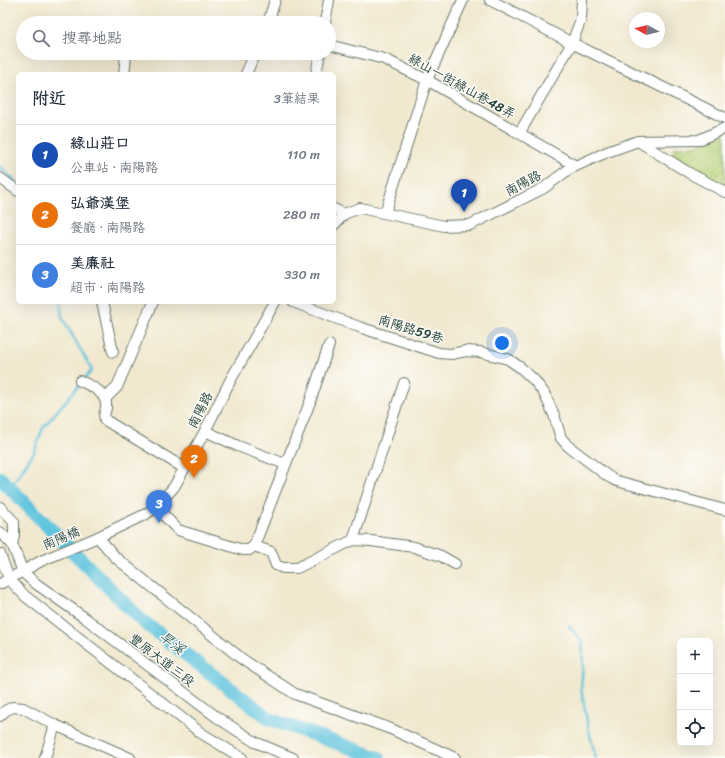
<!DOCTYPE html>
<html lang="zh-TW">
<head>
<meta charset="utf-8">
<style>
  body { margin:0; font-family:Sriracha,"LXGW WenKai TC",sans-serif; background:#f2f2f3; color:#1f2937 }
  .controls { position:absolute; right:12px; bottom:12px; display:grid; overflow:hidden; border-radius:6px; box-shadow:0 4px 16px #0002 }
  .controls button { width:36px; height:36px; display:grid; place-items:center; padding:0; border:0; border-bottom:1px solid #e0e1e3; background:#fff; color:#1f2937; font:20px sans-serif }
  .compass { position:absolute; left:629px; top:12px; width:36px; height:36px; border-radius:50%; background:#fff; box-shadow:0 4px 16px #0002; rotate:278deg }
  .you { position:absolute; left:502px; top:343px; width:14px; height:14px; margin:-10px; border:3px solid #fff; border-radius:50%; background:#1a73e8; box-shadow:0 0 0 6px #1a73e833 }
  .badge { display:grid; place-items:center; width:26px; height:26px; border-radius:50%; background:#0f766e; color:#fff; font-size:13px; font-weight:700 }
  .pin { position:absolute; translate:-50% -33px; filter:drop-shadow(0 1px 2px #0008) }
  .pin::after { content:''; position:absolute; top:21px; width:14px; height:12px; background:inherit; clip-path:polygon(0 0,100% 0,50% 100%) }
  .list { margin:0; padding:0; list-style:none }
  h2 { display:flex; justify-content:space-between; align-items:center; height:52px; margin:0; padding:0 16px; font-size:17px }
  h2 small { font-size:13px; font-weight:400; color:#747a83 }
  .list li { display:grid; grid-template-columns:26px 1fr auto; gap:12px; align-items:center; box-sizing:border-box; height:60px; padding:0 16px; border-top:1px solid #e0e1e3 }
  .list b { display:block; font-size:15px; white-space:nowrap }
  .list p { margin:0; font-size:13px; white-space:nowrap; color:#747a83 }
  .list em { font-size:13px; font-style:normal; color:#747a83 }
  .icon { flex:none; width:22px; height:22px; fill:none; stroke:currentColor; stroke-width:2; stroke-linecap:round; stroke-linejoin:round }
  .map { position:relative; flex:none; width:725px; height:758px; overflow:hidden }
  .search { position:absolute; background:#fff; box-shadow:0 4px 16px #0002; left:16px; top:16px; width:320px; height:44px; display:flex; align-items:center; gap:10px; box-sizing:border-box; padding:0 14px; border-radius:22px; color:#747a83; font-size:15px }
  .panel { position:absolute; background:#fff; box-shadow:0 4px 16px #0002; left:16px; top:72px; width:320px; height:232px; border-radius:6px }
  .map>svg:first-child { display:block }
  .grass { fill:url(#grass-dots); stroke:#6b8856 }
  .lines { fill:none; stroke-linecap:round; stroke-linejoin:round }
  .stream { stroke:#60c4de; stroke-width:2.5 }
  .river { stroke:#60c4de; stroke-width:14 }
  .minor-casing { stroke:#68796a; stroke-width:12 }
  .minor { stroke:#fff; stroke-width:10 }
  .labels { text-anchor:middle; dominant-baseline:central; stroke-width:3; stroke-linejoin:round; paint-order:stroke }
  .street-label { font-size:13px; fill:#1f3d34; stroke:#fdfcf7 }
  .water-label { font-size:14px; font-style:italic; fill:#2f5f5e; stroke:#fdfcf7 }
</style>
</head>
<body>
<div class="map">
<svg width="725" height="758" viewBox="0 0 725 758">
  <defs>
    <pattern id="grass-dots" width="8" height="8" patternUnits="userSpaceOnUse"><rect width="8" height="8" fill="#b7d278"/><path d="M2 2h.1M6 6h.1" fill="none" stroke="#9db568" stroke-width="1.8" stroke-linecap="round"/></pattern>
  </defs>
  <rect width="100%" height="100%" fill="#fdfcf7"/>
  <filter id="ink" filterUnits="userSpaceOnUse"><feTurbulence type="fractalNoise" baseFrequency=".025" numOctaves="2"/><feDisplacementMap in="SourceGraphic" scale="8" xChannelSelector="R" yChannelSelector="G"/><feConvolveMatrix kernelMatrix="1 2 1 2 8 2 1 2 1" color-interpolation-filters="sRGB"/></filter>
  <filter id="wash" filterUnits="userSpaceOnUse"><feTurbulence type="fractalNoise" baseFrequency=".012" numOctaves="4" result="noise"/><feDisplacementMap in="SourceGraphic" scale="16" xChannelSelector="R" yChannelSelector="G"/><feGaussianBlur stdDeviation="0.9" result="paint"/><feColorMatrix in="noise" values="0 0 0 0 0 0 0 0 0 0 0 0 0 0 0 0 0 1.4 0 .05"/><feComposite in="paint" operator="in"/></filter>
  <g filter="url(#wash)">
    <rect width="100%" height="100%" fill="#f1e8cf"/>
    <polygon class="grass" points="725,133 725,190 671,161 675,147 695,146"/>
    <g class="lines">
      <g class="stream">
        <polyline points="0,167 18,184"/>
        <polyline points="61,302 62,317 92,370 84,380"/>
        <polyline points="10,488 34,452 43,428 80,384"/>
        <polyline points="569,626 582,641 583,666 581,688 589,731 596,758"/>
      </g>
      <polyline class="river" points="0,478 140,619 270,719 379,758"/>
    </g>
  </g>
  <g filter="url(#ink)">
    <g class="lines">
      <defs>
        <g id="minor">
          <polyline points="490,0 572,43 725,118"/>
          <polyline points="268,23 275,0"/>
          <polyline points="325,23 329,0"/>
          <polyline points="329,45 384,59 427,80 576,166"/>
          <polyline points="124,74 126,56"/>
          <polyline points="246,74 255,53"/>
          <polyline points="316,74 320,53"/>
          <polyline points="520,132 572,43 581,19 582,0"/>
          <polyline points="638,141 689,173 725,192"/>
          <polyline points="0,178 18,191"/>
          <polyline points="334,209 344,214"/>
          <polyline points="385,213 427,80 463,0"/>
          <polyline points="334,225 344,214 360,208 444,226 470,225 544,188 569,169 607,152 638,141 699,140 725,128"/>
          <polyline points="102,302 113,352"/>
          <polyline points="293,302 359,327 439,353 451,354 466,351 480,352 508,359 521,368 534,380 544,393 554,415 561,438 568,446 609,477 617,481 725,510"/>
          <path d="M 80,381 C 92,386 108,393 106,408 C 105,413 103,415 105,420 L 184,468"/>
          <polyline points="105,399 117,387 153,302"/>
          <polyline points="205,431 238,446 285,464"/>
          <polyline points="0,507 14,522 14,536 12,544"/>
          <polyline points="156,507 178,530 243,550 249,550 254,546 310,402 329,345"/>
          <polyline points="0,532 12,544 23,572 35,583 85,618 218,718 255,742 293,758"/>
          <polyline points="98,537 115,557 242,659 295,694 391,729 455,758"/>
          <polyline points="353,540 404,383"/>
          <polyline points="254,546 271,552 276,565 283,568 297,568 353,540 371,541 414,547 441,556 455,564"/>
          <polyline points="0,554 9,579 25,596 201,733 242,758"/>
          <polyline points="0,584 41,561 98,537 146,514 156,507 174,487 205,431 230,381 275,302"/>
          <polyline points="0,716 5,711 13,707 23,708 55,725 130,758"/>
          <polyline points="45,758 55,725"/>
        </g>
      </defs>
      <use href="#minor" class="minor-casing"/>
      <use href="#minor" class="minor"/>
    </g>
  </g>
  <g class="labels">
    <g class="street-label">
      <text transform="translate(462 86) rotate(29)">綠山一街綠山巷48弄</text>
      <text transform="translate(523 183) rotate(-28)">南陽路</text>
      <text transform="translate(411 329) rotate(17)">南陽路59巷</text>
      <text transform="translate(200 410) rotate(-63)">南陽路</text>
      <text transform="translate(61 538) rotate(-23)">南陽橋</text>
      <text transform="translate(162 660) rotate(37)">豐原大道三段</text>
    </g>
    <g class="water-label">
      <text transform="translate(172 643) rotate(38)">旱溪</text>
    </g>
  </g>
</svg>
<div class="controls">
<button>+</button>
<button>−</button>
<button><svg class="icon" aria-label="locate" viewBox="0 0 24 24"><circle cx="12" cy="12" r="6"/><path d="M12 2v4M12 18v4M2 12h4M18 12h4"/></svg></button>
</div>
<svg class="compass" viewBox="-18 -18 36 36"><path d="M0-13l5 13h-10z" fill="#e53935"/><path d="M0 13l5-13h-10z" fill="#747a83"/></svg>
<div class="you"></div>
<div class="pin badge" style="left:464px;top:212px;background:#1a4fb4">1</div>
<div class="pin badge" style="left:194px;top:478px;background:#e8710a">2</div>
<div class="pin badge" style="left:159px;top:523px;background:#3f7fe0">3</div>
<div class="search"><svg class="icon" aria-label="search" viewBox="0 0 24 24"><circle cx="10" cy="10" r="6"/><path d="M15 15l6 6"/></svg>搜尋地點</div>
<section class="panel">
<h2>附近<small>3筆結果</small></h2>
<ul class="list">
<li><span class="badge" style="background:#1a4fb4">1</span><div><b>綠山莊口</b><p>公車站 · 南陽路</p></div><em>110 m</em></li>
<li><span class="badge" style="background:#e8710a">2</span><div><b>弘爺漢堡</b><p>餐廳 · 南陽路</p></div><em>280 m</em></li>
<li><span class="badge" style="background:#3f7fe0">3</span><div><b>美廉社</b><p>超市 · 南陽路</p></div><em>330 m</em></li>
</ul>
</section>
</div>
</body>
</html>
